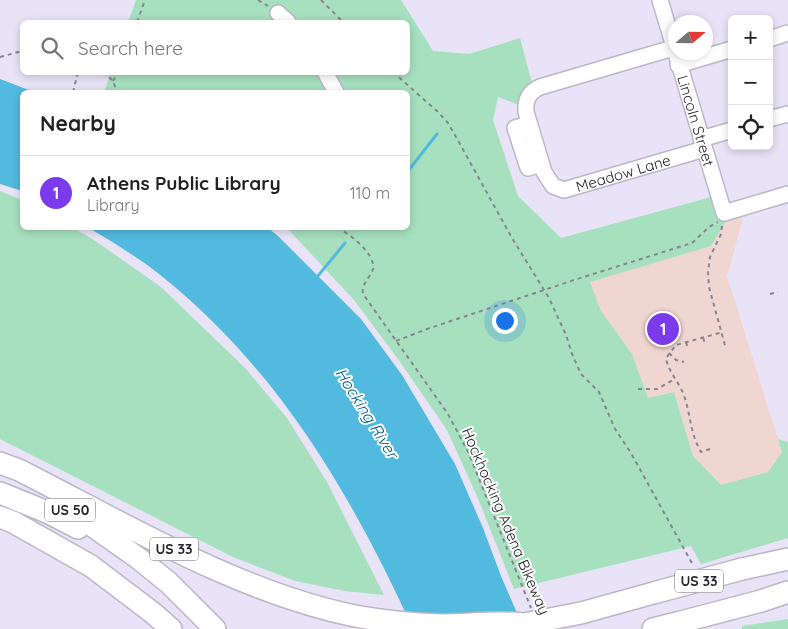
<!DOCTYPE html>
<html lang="en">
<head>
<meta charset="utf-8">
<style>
  body { margin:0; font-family:Quicksand,sans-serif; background:#f2f2f2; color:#202124 }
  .controls { position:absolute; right:15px; top:15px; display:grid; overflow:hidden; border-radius:8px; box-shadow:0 2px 8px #0003 }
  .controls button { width:45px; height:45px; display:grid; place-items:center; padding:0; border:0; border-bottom:1px solid #e0e0e0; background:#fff; color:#202124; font:25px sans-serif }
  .compass { position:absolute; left:668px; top:15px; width:45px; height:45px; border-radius:50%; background:#fff; box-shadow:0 2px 8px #0003; rotate:70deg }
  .you { position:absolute; left:504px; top:320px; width:18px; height:18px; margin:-12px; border:4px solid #fff; border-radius:50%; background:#1a73e8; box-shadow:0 0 0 8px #1a73e833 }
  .badge { display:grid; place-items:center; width:32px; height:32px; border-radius:50%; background:#7c3aed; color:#fff; font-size:16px; font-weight:700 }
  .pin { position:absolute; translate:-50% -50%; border:2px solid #fff; box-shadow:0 1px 5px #0006 }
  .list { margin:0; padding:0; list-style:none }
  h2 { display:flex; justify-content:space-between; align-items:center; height:65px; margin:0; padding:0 20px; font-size:21px }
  h2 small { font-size:16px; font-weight:400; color:#757577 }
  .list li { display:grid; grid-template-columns:32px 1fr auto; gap:15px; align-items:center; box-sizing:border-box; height:75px; padding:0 20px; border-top:1px solid #e0e0e0 }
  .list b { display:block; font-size:19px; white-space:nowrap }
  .list p { margin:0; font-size:16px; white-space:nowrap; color:#757577 }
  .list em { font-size:16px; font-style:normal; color:#757577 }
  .icon { flex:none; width:28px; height:28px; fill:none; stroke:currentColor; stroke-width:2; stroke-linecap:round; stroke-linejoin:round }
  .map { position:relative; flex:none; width:788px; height:629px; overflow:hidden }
  .search { position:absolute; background:#fff; box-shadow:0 2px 8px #0003; left:20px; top:20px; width:390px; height:55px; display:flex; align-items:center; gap:12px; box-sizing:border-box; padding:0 18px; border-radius:8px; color:#757577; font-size:19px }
  .panel { position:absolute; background:#fff; box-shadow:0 2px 8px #0003; left:20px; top:90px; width:390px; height:140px; border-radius:8px }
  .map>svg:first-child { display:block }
  .commercial { fill:#f0d6d1 }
  .green { fill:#a6e0be }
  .water { fill:#52bade }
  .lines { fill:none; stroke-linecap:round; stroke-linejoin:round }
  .stream { stroke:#52bade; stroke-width:3 }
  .minor-casing { stroke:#bbb6c9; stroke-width:18 }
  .highway-casing { stroke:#bbb6c9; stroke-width:24 }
  .path { stroke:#888592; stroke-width:2; stroke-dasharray:4 4; stroke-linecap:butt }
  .minor { stroke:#fff; stroke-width:15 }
  .highway { stroke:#fff; stroke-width:21 }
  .highway-bridge-casing { stroke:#bbb6c9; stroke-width:24; stroke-linecap:butt }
  .highway-bridge { stroke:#fff; stroke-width:21 }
  .labels { text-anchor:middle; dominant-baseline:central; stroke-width:4; stroke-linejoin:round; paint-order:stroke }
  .shield { fill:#fff; stroke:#68666b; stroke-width:1 }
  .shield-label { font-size:14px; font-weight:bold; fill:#27252c }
  .street-label { font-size:15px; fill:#27252c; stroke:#fff }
  .water-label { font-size:16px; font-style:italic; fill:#086079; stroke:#fff }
</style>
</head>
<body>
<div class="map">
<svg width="788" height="629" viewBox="0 0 788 629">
  <rect width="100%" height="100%" fill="#e8e3f7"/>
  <polygon class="commercial" points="729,216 743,219 727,276 782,452 768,472 721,485 693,456 674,392 648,398 632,355 601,311 589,281 711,246"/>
  <g class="green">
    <polygon points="136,0 401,0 433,51 469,54 520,38 532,83 519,105 498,97 493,120 518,196 561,238 715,196 729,216 711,246 590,282 601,311 632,354 648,398 674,392 693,456 721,485 768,472 782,452 778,439 788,442 788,538 701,564 691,546 514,589 477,496 447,430 398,359 354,300 287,228 408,228 408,92 104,92 111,73 408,72 408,22 128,22"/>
    <polygon points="0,191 22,200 22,228 73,228 94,240 161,287 245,368 287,418 327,482 384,595 345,591 295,581 233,557 0,439"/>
    <polygon points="788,619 788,629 742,629 742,626"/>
  </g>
  <g class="water">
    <polygon points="0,79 34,92 22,92 22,191 0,184"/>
    <path d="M 89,228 L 268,228 L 278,236 L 361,319 L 402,375 L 455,464 L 483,528 L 501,576 L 524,629 L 413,629 C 352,496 280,372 164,278 C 141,259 114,243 89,228 Z"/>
  </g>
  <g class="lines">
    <g class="stream">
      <polyline points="408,171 437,134"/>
      <polyline points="358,229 359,228"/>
      <polyline points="317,277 345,243"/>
    </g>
    <defs>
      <g id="minor">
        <path id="s1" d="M 660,0 L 724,213 L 788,194"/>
        <polyline points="278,13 288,22"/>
        <polyline points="769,39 788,33"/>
        <path id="s2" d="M 673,48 L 540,87 C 529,92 525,100 526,112 L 544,172 L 553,186 L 564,190 L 704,149"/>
        <polyline points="678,65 732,49"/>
        <polyline points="325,72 336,92"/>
        <polyline points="769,119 788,114"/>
        <polyline points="529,124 515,128 528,168 541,164"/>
        <polyline points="701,139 732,130"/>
      </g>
      <g id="highway">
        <path d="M 0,463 L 19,470 C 125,524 238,592 355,616 C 383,621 413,624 441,625 C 469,625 496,621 524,624"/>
        <polyline points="0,493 47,512 78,528"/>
        <polyline points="64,506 138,558 169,583 215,629"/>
        <polyline points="0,517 13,522 91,566 153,613 171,629"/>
        <polyline points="742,569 788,559"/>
        <polyline points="761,601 788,592"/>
        <polyline points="581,613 657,592"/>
        <polyline points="653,629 677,623"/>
      </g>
    </defs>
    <use href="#minor" class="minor-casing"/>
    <use href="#highway" class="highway-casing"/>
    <g class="path">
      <polyline points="258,0 268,6"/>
      <polyline points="321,0 343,22"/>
      <polyline points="137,22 145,0"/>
      <polyline points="0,57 22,51"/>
      <polyline points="103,72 113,81 117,92"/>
      <polyline points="393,72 438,112 448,123 460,144 512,238 549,298 566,335 572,354 581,374 599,392 615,429 631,453 693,565"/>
      <polyline points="113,81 118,72"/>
      <polyline points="73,92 78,72"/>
      <polyline points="722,226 721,234 710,257 708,272 709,287 726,349"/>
      <path d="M 337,228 C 349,233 376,254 373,269 C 370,278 361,284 363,294 L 448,414 L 469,454 L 531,608"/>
      <polyline points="770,294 778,292"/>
      <polyline points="703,338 705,343"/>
      <polyline points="396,341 427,329 574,280 692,243 709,227 718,222"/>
      <polyline points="686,342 688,348"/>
      <polyline points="669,353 676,360 684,362"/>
      <polyline points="638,389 657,389 675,379"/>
      <path d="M 710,449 L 701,452 C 689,431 691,413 683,393 C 678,381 668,371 666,358 L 676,345 L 723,332"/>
    </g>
    <use href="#minor" class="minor"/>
    <use href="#highway" class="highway"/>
    <defs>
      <g id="highway-bridge">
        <polyline points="657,592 742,569"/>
        <polyline points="677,623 761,601"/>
        <polyline points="524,624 581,613"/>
      </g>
    </defs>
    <use href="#highway-bridge" class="highway-bridge-casing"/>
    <use href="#highway-bridge" class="highway-bridge"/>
  </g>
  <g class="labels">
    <g class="shield">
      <rect x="45" y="498.5" width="50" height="23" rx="4"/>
      <rect x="150" y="537.5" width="48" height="23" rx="4"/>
      <rect x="675" y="569.5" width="48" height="23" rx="4"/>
    </g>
    <g class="shield-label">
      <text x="70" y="510">US 50</text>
      <text x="174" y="549">US 33</text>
      <text x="699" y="581">US 33</text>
    </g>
    <g class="street-label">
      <text stroke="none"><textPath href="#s1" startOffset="126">Lincoln Street</textPath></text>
      <text stroke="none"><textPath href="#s2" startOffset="322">Meadow Lane</textPath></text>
      <text transform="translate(506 521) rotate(67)">Hockhocking Adena Bikeway</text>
    </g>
    <g class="water-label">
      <text transform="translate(367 413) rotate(58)">Hocking River</text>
    </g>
  </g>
</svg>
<div class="controls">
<button>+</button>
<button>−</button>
<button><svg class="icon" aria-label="locate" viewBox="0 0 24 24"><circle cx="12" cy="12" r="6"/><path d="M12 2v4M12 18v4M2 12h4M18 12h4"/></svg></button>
</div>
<svg class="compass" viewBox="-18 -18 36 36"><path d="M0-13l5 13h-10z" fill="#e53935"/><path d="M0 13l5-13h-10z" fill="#757577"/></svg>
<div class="you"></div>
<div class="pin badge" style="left:663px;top:329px">1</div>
<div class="search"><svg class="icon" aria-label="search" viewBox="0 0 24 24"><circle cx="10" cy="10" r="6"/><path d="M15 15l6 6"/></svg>Search here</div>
<section class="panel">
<h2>Nearby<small></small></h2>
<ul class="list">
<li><span class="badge">1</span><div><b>Athens Public Library</b><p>Library</p></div><em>110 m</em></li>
</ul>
</section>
</div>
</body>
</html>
